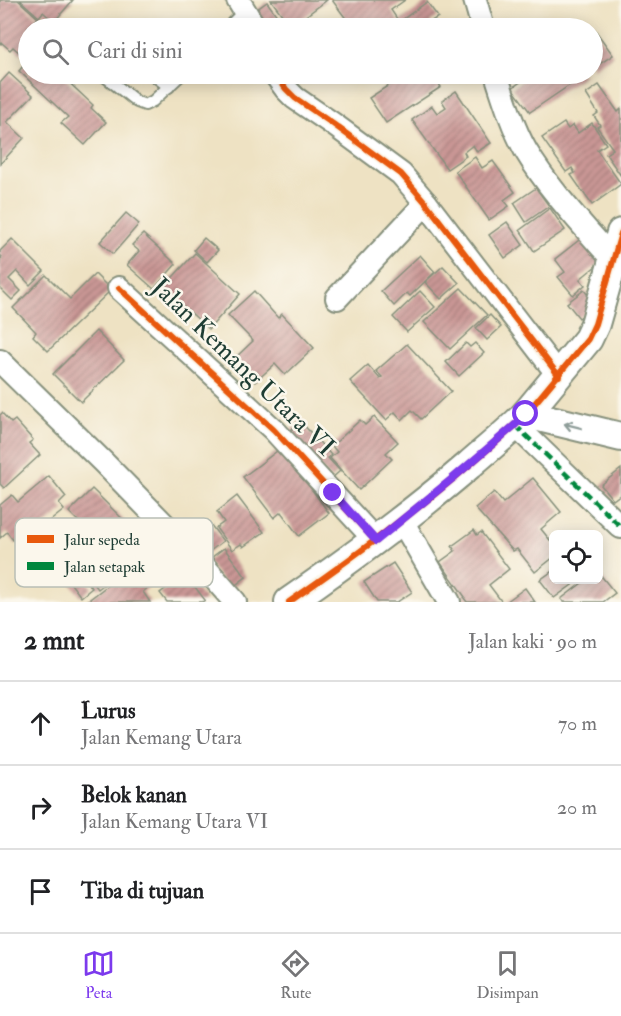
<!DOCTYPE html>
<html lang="id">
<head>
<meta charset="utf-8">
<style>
  body { margin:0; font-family:"IM FELL Double Pica",serif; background:#f6f6f6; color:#202124 }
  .controls { position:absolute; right:18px; bottom:18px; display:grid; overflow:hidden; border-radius:9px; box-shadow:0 3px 15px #0003 }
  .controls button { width:54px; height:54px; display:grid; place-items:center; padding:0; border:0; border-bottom:2px solid #e0e0e0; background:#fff; color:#202124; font:30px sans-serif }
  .stop { position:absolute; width:18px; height:18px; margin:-14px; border:4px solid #7c3aed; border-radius:50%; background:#fff }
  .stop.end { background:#7c3aed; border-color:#fff; box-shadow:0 2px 6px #0008 }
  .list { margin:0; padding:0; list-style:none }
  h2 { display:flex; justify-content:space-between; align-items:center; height:78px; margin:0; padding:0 24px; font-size:26px }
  h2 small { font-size:20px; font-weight:400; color:#757577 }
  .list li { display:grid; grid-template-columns:39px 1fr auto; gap:18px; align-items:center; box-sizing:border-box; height:84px; padding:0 24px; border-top:2px solid #e0e0e0 }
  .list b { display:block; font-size:22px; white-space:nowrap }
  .list p { margin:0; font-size:20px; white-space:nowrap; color:#757577 }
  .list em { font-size:20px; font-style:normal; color:#757577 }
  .icon { flex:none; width:33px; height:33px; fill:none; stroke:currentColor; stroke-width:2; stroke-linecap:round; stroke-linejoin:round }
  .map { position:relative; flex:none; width:621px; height:602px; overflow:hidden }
  .search { position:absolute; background:#fff; box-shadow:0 3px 15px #0003; left:18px; right:18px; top:18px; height:66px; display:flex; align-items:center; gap:15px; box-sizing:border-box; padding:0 21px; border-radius:33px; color:#757577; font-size:22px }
  .sheet { height:330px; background:#fff }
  nav { display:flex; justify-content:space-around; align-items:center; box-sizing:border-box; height:84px; border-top:2px solid #e0e0e0; background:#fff; font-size:16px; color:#757577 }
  nav a { display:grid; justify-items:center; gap:3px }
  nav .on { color:#7c3aed }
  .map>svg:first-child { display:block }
  .building { fill:url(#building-hatch) }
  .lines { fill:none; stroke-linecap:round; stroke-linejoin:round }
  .service-casing { stroke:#86907c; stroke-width:14 }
  .minor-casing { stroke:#86907c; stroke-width:26 }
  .tertiary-casing { stroke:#86907c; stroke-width:32 }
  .service { stroke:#fff; stroke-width:10 }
  .minor { stroke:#fff; stroke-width:22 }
  .tertiary { stroke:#fff; stroke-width:28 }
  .quiet { stroke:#00873e; stroke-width:4.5; stroke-dasharray:9 4.5; stroke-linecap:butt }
  .cycleway-casing { stroke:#fbf7ec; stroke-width:10 }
  .cycleway { stroke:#e8590c; stroke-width:6 }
  .oneway { stroke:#8f9e9a }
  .route { stroke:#7c3aed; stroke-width:8 }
  .labels { text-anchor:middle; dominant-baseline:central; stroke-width:5; stroke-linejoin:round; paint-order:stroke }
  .street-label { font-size:26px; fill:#1f3d34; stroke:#fbf7ec }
  .key { fill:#fbf7ec; stroke:#b9bfb5; stroke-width:1.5 }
  .key-label { font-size:16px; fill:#1f3d34 }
</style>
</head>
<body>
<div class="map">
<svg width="621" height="602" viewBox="0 0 621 602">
  <defs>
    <pattern id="building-hatch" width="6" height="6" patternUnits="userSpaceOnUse" patternTransform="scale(1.5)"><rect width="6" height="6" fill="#ca9795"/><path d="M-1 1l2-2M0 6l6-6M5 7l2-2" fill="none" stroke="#a37c7a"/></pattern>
  </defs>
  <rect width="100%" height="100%" fill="#fbf7ec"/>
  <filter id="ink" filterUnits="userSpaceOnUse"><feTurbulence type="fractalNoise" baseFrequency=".0167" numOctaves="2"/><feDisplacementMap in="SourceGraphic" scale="12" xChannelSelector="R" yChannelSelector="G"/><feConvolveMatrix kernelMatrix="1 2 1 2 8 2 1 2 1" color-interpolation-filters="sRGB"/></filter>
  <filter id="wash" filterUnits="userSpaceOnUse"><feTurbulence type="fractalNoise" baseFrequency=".008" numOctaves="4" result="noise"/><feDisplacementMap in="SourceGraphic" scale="24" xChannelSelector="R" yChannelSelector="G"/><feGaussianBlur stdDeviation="1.35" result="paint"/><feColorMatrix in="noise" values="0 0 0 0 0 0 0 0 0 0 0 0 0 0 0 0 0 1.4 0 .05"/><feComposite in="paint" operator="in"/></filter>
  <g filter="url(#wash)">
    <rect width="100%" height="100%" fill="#eee2c3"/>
    <g id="blocks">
      <g class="building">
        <polygon points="0,0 18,0 38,18 35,21 43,28 28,28 28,45 21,54 13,47 10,50 2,43 1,44 0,43"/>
        <polygon points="20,0 73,0 54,22 43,12 39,17"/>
        <polygon points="271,0 327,0 291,27"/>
        <polygon points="332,0 405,0 391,10 399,22 427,2 438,17 430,22 435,28 353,28"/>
        <polygon points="267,2 283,24 277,28 265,28 253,12"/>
        <polygon points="543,19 549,28 528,28"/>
        <polygon points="595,30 613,55 592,69 592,32"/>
        <polygon points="28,60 28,74 60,74 93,105 91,108 106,122 85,145 61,123 68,117 19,71"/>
        <polygon points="9,73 33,95 7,122 24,138 0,164 0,83"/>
        <polygon points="406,74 435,74 433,75 441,87 386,123 369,98"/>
        <polygon points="528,74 586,74 530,112 512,88 529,76"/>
        <polygon points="599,85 618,112 621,109 621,176 606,154 613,149 597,127 600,125 594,116 598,113 586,94"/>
        <polygon points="456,91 491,143 477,152 473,145 464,152 466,156 447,169 412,120 432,106 437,113 446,107 442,101"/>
        <polygon points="564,123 568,129 573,125 578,133 592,123 606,144 597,150 621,184 592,205 571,175 575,173 572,168 566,172 542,138"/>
        <polygon points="475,157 482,168 493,161 515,192 504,200 509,206 489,220 455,171"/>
        <polygon points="536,188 549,206 526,222 514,203"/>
        <polygon points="550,208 565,230 534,251 520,230"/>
        <polygon points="126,213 139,224 113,254 100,242"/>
        <polygon points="507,222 523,245 505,258 489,235"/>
        <polygon points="143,234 176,264 154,289 127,265 139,251 132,245"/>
        <polygon points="583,237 602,261 580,279 585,285 573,295 558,277 565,272 555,259"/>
        <polygon points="204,238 218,250 207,262 194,250"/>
        <polygon points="12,239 44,271 30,285 17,271 9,279 21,291 12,300 0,288 0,260 2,257 0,255 0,251"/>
        <polygon points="195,253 240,294 209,329 163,288"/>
        <polygon points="420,255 435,272 410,296 407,293 394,306 381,291"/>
        <polygon points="443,266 459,283 441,299 425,282"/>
        <polygon points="95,274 111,290 48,351 33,336 36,332 13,308 46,275 70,299"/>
        <polygon points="461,288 487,315 450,349 424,322"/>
        <polygon points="584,290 596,305 579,318 567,303"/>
        <polygon points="254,291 278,318 282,314 314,348 285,375 275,364 255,382 234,359 253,341 228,315"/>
        <polygon points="420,291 435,307 407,332 393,317"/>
        <polygon points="490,315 501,327 487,340 476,328"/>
        <polygon points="96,331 124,360 81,402 53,374"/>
        <polygon points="466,343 470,347 475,343 484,353 459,376 446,362"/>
        <polygon points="407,344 451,391 421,419 412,410 402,420 395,412 386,420 350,381 368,365 380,379 382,377 376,371"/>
        <polygon points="2,413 11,423 15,420 33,440 29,443 40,455 4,488 0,484 0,415"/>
        <polygon points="374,417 398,442 386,453 392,459 359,490 330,458 337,452 332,446 360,420 365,425"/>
        <polygon points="300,421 331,455 328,458 340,471 331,479 288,433"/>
        <polygon points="281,448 329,513 299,536 281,512 274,518 243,477"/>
        <polygon points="621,469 621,494 613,500 601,485"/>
        <polygon points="49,476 66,497 59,504 64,510 39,530 37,527 16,544 7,532 0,538 0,505 12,495 18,502"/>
        <polygon points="533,478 561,512 541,529 554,545 554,557 535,572 517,549 513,551 475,508 494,492 503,503"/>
        <polygon points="92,489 143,539 128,554 100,525 91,534 69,512"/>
        <polygon points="237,496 264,532 243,547 241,544 232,550 216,528 224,522 217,512"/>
        <polygon points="207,520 223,541 201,558 185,536"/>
        <polygon points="474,530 477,535 481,532 509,569 489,585 502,602 467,602 464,598 465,597 440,562 455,551 452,546"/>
        <polygon points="113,545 129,565 98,589 82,568"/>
        <polygon points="224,548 246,577 229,590 207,561"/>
        <polygon points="393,563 412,592 397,602 377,602 364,582"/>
        <polygon points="133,566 149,587 143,592 150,602 86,602"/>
        <polygon points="554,570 554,580 579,580 554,598 540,580"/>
        <polygon points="79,572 92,588 81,597 68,580"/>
        <polygon points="598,572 615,593 603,602 564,602 561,599 586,580 598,580"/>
        <polygon points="185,574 205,600 202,602 167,602 160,593"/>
        <polygon points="525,588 535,602 506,602"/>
      </g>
    </g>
  </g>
  <g filter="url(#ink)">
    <use href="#blocks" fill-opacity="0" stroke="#86907c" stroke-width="1.5"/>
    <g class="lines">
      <defs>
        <g id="service">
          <polyline points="227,28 244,11"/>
          <polyline points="102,74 137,102 145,105 153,101 182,74"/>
          <polyline points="152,74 169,87"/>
        </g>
        <g id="minor">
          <polyline points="238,0 255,28"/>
          <polyline points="475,0 483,28"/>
          <polyline points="275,74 286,89 295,98 333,124 401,174 426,203 559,376"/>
          <path d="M 496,74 C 504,99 513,128 526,151 C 550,191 583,225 613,260"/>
          <polyline points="119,288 274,430 376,541"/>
          <polyline points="337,298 426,203"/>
          <polyline points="0,361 104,463 194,555 235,602"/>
          <polyline points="515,425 621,527"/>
          <polyline points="402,521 449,602"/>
        </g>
        <g id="tertiary">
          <polyline points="526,414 621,437"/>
          <path d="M 289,602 C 351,559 411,515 468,466 C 487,449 508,433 526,414 L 588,339 L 595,324 L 621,233"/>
        </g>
      </defs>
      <use href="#service" class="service-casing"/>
      <use href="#minor" class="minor-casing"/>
      <use href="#tertiary" class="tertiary-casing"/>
      <use href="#service" class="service"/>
      <use href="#minor" class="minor"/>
      <use href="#tertiary" class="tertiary"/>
      <polyline class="quiet" points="515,425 621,527"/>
      <defs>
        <g id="cycleway">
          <polyline points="275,74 286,89 295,98 333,124 401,174 426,203 559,376"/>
          <polyline points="119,288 274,430 376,541"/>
          <path d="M 289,602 C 351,559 411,515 468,466 C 487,449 508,433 526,414 L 588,339 L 595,324 L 621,233"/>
        </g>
      </defs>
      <use href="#cycleway" class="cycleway-casing"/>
      <use href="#cycleway" class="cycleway"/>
    </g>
    <defs><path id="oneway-shaft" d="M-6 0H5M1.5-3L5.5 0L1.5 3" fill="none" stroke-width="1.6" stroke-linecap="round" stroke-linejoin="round" transform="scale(1.5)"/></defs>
    <use class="oneway" href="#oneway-shaft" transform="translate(573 426) rotate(-166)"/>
  </g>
  <g class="lines" filter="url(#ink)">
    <polyline class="route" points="333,493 376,541 452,479 515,425 526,414"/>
  </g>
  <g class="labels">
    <g class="street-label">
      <text transform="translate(243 367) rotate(44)">Jalan Kemang Utara VI</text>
    </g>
  </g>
  <rect x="15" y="518" width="198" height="69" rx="9" class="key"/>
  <rect x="27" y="535" width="27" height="8" fill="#e8590c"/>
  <rect x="27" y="562" width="27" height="8" fill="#00873e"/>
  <g class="key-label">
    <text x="64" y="545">Jalur sepeda</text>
    <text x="64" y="572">Jalan setapak</text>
  </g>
</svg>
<div class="controls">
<button><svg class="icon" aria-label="locate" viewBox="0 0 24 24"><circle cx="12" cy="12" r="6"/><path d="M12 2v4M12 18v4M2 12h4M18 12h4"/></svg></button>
</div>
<div class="stop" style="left:526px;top:414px"></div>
<div class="stop end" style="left:333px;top:493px"></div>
<div class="search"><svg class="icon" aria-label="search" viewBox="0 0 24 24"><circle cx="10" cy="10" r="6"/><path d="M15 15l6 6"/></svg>Cari di sini</div>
</div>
<section class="sheet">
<h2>2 mnt<small>Jalan kaki · 90 m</small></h2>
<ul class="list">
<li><svg class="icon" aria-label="ahead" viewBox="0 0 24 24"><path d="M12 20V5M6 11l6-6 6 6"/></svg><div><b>Lurus</b><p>Jalan Kemang Utara</p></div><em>70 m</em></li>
<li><svg class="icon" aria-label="right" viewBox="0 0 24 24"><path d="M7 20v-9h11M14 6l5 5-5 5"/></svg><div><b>Belok kanan</b><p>Jalan Kemang Utara VI</p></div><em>20 m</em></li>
<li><svg class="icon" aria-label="arrive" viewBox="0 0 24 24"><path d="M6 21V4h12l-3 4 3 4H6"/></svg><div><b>Tiba di tujuan</b></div></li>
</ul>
</section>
<nav>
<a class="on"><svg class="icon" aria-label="map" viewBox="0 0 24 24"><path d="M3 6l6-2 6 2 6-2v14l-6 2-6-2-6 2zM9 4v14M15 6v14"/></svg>Peta</a>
<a><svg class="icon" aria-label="directions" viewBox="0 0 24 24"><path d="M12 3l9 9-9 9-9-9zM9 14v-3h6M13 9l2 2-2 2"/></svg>Rute</a>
<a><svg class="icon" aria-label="saved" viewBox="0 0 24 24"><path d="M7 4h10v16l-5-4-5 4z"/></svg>Disimpan</a>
</nav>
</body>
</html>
